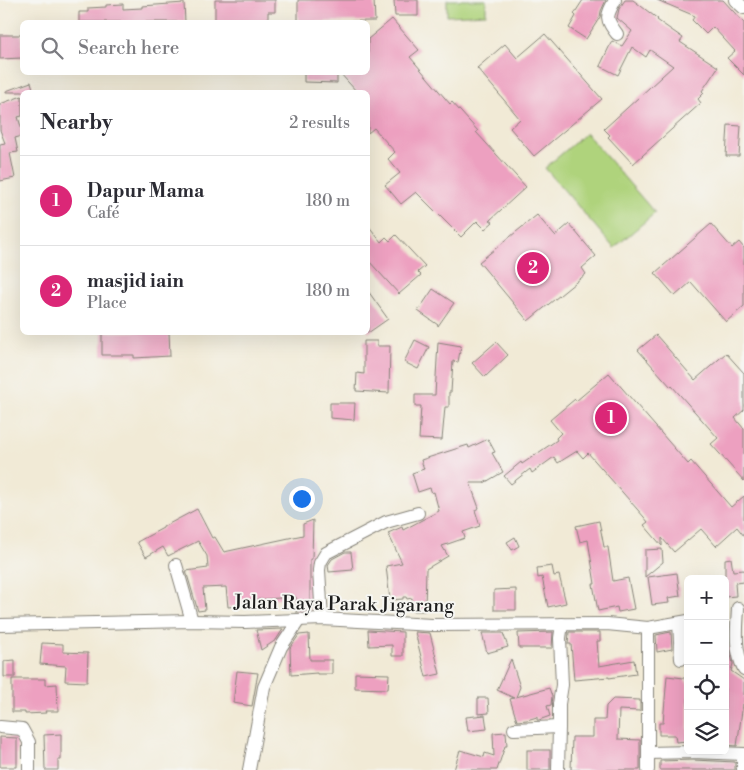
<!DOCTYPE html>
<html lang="en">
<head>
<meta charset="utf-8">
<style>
  body { margin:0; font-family:"Libre Bodoni",serif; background:#f7f7f7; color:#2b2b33 }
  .controls { position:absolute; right:15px; bottom:15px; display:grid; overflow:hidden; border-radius:8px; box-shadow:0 5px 20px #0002 }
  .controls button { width:45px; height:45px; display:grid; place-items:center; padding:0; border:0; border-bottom:1px solid #e1e1e2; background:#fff; color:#2b2b33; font:25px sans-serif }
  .you { position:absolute; left:301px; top:498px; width:18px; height:18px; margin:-12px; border:4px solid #fff; border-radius:50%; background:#1a73e8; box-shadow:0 0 0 8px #1a73e833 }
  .badge { display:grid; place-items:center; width:32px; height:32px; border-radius:50%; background:#db2777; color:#fff; font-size:16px; font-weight:700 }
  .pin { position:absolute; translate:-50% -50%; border:2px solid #fff; box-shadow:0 1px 5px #0006 }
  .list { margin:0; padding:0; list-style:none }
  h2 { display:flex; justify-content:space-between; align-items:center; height:65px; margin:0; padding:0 20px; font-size:21px }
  h2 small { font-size:16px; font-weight:400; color:#7c7c81 }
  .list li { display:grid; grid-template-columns:32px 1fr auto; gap:15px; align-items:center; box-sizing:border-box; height:90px; padding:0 20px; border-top:1px solid #e1e1e2 }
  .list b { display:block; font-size:19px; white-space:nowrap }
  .list p { margin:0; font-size:16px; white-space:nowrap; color:#7c7c81 }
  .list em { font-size:16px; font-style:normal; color:#7c7c81 }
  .icon { flex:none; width:28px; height:28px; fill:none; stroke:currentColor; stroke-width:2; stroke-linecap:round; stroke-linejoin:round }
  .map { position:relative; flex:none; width:744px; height:770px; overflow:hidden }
  .search { position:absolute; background:#fff; box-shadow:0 5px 20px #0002; left:20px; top:20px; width:350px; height:55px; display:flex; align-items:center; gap:12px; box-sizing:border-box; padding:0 18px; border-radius:8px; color:#7c7c81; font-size:19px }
  .panel { position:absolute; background:#fff; box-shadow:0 5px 20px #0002; left:20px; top:90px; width:350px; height:245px; border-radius:8px }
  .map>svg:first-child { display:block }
  .green { fill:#afd37c; stroke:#66784c }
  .building { fill:#eda0c0 }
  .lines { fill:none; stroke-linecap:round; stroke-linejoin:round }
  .minor-casing { stroke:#868379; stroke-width:14 }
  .minor { stroke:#fff; stroke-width:12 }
  .labels { text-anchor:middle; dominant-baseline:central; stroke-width:4; stroke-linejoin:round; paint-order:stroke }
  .street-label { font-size:19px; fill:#1c1c1c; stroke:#f6f6f2 }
</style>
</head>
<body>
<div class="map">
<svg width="744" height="770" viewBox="0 0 744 770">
  <rect width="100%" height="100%" fill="#f6f6f2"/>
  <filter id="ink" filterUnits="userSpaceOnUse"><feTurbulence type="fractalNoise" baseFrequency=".02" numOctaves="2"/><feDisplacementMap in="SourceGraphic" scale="10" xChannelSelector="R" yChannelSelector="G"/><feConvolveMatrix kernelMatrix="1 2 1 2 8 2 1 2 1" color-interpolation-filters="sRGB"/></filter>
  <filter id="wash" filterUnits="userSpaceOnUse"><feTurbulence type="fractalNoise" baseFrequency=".0096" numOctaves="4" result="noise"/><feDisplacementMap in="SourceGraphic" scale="20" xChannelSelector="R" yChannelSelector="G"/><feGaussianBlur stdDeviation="1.12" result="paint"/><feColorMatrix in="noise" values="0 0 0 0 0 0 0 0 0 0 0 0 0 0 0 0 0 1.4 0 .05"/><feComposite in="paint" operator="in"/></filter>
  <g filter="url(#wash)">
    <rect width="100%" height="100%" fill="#f1ead6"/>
    <g class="green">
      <polygon points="447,0 486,0 486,14 447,16"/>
      <polygon points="586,133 655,213 614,248 545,168"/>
    </g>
    <g id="blocks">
      <g class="building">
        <polygon points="215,0 275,0 275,12 268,12 268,21 215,22"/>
        <polygon points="298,0 374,0 375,21 298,22"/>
        <polygon points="394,0 418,0 418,16 395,16"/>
        <polygon points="583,0 606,0 601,11 600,17 586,39 569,28 576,16 574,14"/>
        <polygon points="625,0 633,0 658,19 657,20 683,38 680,42 718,67 702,91 704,93 698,99 701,103 633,164 608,137 610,135 604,129 673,66 650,50 646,57 632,47 618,75 600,66 612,41 622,46 632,31 617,18 619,9"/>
        <polygon points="657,0 723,0 744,23 744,75 727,58 735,51 713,27 706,34 692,20 695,16"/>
        <polygon points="184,3 185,22 79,22 79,12 88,12 88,8 106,7 106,5 123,4 123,9 142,8 142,6"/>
        <polygon points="392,19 419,50 410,57 450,104 452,102 478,131 476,132 526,187 490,220 493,222 485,229 477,221 461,237 416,192 401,204 385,185 400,173 388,159 395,152 374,128 368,133 368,92 357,92 339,72 368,72 368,39"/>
        <polygon points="545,34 602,99 534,156 510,128 520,119 477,68 505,44 517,58"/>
        <polygon points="0,35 22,35 22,58 0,59"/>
        <polygon points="304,72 337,72 337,83 304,82"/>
        <polygon points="31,82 34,92 6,92 6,91"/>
        <polygon points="22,96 22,116 18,117 22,130 22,136 15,138 18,152 10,153 15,178 0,181 0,144 5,143 0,130 0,104"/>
        <polygon points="728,125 741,126 739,156 726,156"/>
        <polygon points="537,215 555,236 569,224 596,256 582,268 586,274 528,321 479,262"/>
        <polygon points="711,224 732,248 739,242 744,248 744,306 726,322 691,282 675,296 655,273"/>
        <polygon points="368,225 381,242 386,237 390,241 396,235 425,266 418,272 421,275 399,294 368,260"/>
        <polygon points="433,289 454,303 438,326 438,325 418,311"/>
        <polygon points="368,291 388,319 368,333"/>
        <polygon points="102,332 169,332 170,356 134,358 134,355 102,355"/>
        <polygon points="656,335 695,380 726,353 744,373 744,410 735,418 744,429 744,481 711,444 718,438 672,386 671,387 638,350"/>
        <polygon points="415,340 429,347 418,369 404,362"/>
        <polygon points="364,341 377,341 377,346 390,346 389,393 356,391 357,373 364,374"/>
        <polygon points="438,342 461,346 458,362 453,361 451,392 449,392 449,407 445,407 442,440 419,439 421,406 415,406 415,395 435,395"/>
        <polygon points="496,342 508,355 485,377 472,363"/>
        <polygon points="609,373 688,464 691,461 731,507 744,496 744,536 737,527 716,546 701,529 674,552 662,538 662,546 644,525 648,522 644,517 588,453 583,458 577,451 558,463 554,457 532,473 530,469 511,484 504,476 521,462 522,464 557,440 556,438 561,433 550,420 575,399 576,401"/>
        <polygon points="330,403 355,403 354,420 330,418"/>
        <polygon points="488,439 495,452 492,453 503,472 484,483 470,483 479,508 475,510 480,526 463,532 465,538 442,546 448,556 426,569 425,611 412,611 412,598 407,599 406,597 403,597 403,599 390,600 386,566 402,563 388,533 402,527 403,530 439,511 434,492 432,493 430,488 418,492 412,473 424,469 421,460 468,445 469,448"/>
        <polygon points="197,509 212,538 215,537 224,552 303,535 303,524 313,520 312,559 310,559 310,611 296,612 296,597 250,600 250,605 228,607 226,587 203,588 205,610 198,611 186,571 208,568 207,556 198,541 168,556 163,547 146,557 137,542 163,528 163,527"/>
        <polygon points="599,521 604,547 608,547 613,581 628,578 634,609 618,612 617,607 598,611 593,584 595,584 588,540 580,542 576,526"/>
        <polygon points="515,537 519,546 512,550 507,542"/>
        <polygon points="662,549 663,562 645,577 645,550"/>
        <polygon points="345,552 351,552 353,570 329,572 328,565 332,559"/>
        <polygon points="731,558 733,571 744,570 744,582 735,583 736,596 725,597 725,559"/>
        <polygon points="552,566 554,576 559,575 566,603 548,607 542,577 538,578 537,568"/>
        <polygon points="677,573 680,596 668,598 669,603 652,605 648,577"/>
        <polygon points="516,589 516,610 494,610 494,590"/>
        <polygon points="283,629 276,640 261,650 256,630"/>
        <polygon points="368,630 403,632 403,656 392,656 392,645 369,646"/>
        <polygon points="415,632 430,633 440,674 426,677"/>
        <polygon points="553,632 552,648 519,648 518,633"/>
        <polygon points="569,632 600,632 600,641 597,641 599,666 634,660 636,674 609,678 609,677 574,680 571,644 568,644"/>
        <polygon points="671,632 672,649 657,652 656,635"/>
        <polygon points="482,633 503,633 508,647 487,653"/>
        <polygon points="309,634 310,660 332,660 332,674 317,674 317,673 291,675 290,648 299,635"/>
        <polygon points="42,643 63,644 63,652 88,653 87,682 65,681 66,666 40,664"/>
        <polygon points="725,645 729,646 733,664 731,671 744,680 744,705 743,704 737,746 725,745"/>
        <polygon points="511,659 520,687 516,697 549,688 552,696 551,705 547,706 550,716 539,720 537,720 537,717 527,720 517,721 510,699 514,698 497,690"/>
        <polygon points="15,660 15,677 4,677 4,661"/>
        <polygon points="237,671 258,673 252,706 233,703"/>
        <polygon points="355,673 389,674 388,689 355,688"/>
        <polygon points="667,676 684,678 688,684 688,741 676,742 675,735 659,735 659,723 663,723"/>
        <polygon points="12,679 45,679 45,685 57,684 58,711 45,711 46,713 25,714 25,712 12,712"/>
        <polygon points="478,698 488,698 489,713 478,714"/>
        <polygon points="613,699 640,700 640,711 619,710 618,739 640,740 640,770 571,770 572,737 593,737 593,720 605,720 606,706"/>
        <polygon points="485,715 487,729 468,731 466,717"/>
        <polygon points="506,732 507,746 505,746 497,770 454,770 460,750 484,757 485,753 494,756 493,733"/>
        <polygon points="61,734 61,760 58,760 58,770 45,770 44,735"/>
        <polygon points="0,737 17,738 17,767 0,767"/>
        <rect x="527" y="750" width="23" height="20"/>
        <polygon points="693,760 735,762 735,770 660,770 660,761"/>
      </g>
    </g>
  </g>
  <g filter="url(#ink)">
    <use href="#blocks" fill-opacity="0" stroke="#868379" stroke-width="1"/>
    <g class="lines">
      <defs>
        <g id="minor">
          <path d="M 615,0 C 606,17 605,18 617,34"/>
          <polyline points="735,0 744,8"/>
          <polyline points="176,565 192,621"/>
          <path d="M 738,608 C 737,629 734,650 744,669"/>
          <polyline points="322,619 319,570 320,563 326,553 386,522 418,513"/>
          <polyline points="679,623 681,659"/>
          <polyline points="0,625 192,621 245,622 322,619 432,625 607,624 648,628 688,621"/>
          <polyline points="648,628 648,770"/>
          <polyline points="0,727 22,729 29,742 29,770"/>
          <polyline points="514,729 559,727"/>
          <polyline points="648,753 693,752 744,754"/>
          <polyline points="249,770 264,687 281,647 299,620"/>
          <polyline points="558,770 559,727 559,704 562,685 560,638 562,624"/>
          <polyline points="743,770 743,754"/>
        </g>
      </defs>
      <use href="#minor" class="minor-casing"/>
      <use href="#minor" class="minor"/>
    </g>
  </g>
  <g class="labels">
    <g class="street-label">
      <text transform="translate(344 604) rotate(1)">Jalan Raya Parak Jigarang</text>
    </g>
  </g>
</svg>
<div class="controls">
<button>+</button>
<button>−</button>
<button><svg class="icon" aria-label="locate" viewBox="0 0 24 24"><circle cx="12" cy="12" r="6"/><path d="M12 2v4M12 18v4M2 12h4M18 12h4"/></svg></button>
<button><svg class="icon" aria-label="layers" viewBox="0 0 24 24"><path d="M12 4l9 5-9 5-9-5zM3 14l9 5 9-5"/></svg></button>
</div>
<div class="you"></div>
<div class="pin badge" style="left:611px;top:418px">1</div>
<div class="pin badge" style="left:533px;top:268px">2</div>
<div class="search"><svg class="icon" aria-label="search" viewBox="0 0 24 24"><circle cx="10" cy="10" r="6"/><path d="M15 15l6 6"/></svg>Search here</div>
<section class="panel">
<h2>Nearby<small>2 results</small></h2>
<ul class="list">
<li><span class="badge">1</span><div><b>Dapur Mama</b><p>Café</p></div><em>180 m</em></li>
<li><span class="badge">2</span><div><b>masjid iain</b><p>Place</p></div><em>180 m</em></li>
</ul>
</section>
</div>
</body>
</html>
